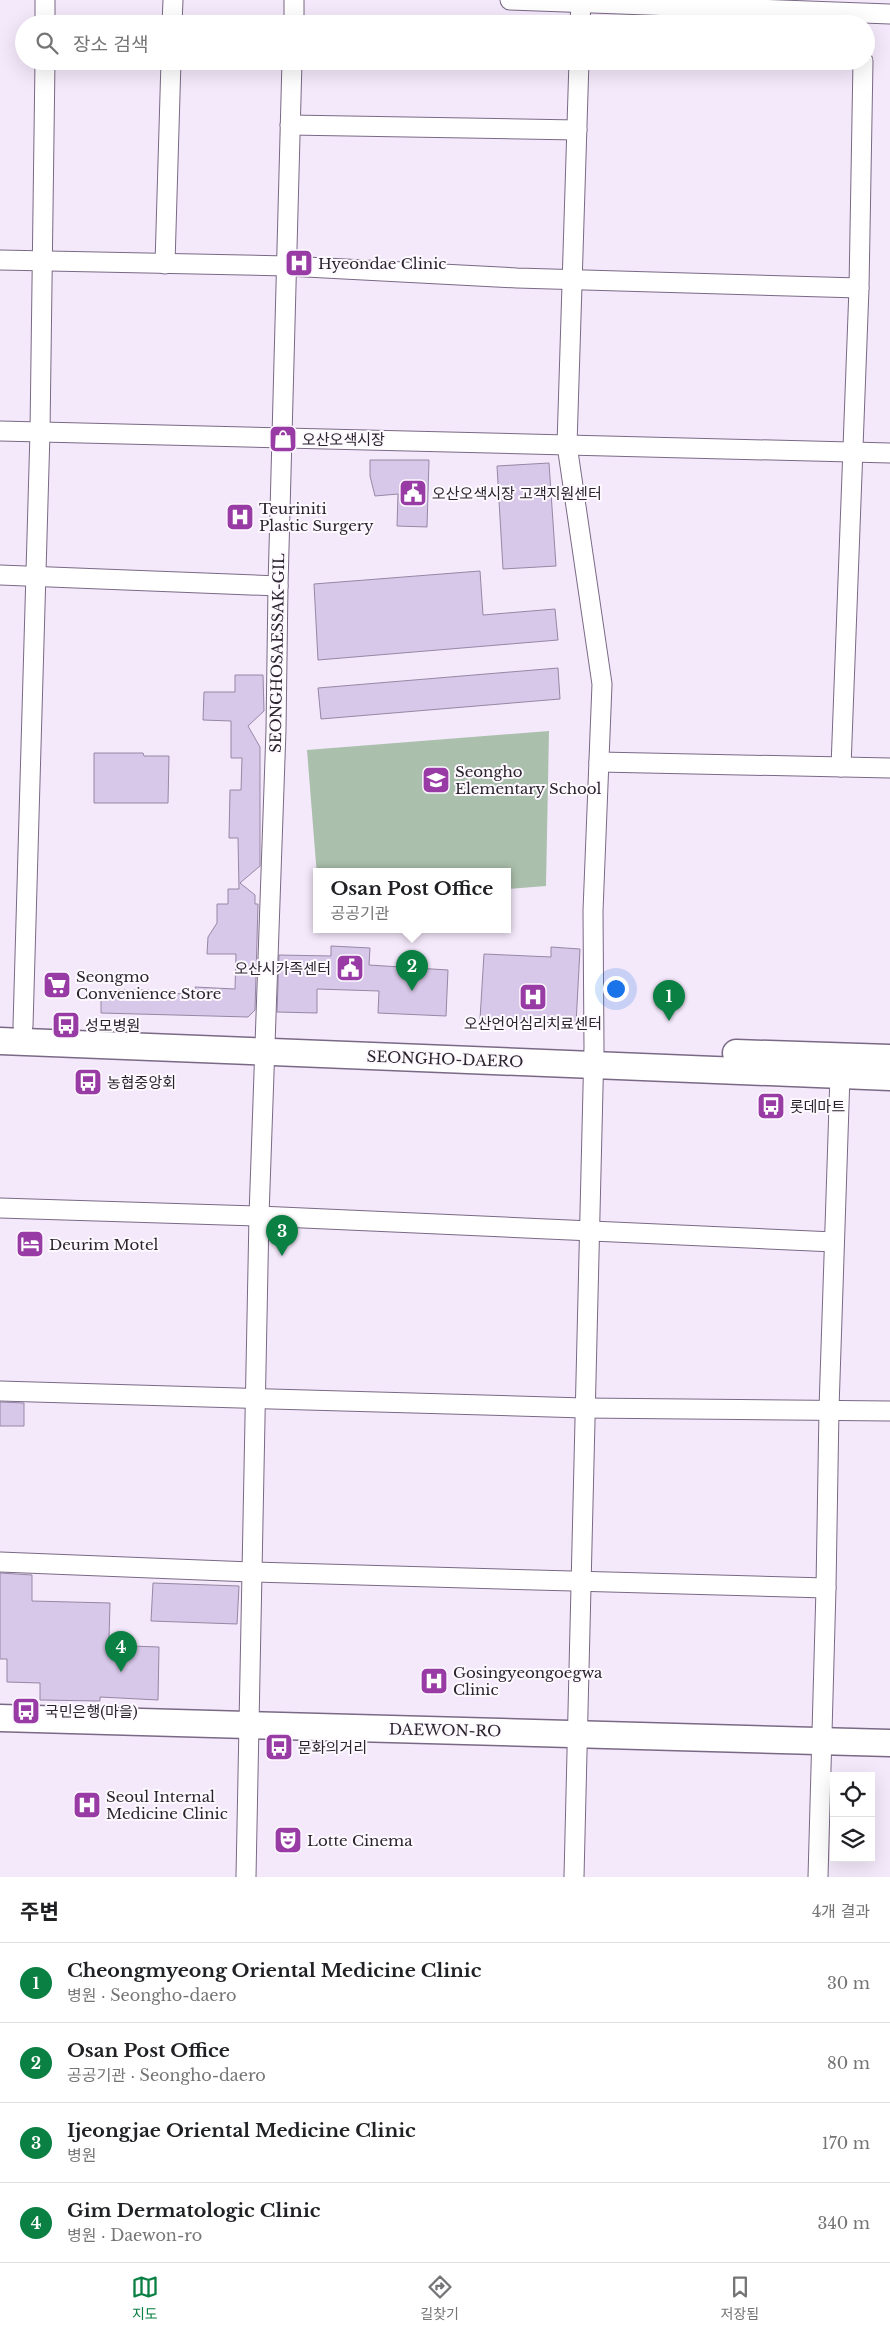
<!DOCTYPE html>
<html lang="ko">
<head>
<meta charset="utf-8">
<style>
  body { margin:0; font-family:"Libre Baskerville","Noto Sans KR",serif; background:#f2f2f2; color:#202124 }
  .controls { position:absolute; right:15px; bottom:15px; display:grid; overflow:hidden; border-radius:0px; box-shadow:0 5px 20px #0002 }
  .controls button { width:45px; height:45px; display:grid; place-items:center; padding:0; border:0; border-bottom:1px solid #e0e0e0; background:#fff; color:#202124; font:25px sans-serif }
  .you { position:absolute; left:615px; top:988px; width:18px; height:18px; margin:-12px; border:4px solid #fff; border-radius:50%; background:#1a73e8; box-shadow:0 0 0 8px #1a73e833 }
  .badge { display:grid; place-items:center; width:32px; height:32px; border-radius:50%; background:#0b8043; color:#fff; font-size:16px; font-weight:700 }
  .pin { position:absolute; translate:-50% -41px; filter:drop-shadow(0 1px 2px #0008) }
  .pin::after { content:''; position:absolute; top:26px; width:18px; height:15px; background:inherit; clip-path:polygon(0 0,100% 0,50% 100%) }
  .popup { position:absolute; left:313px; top:868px; width:198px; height:65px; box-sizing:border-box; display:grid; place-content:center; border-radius:0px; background:#fff; filter:drop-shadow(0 1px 4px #0005); font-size:16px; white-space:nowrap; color:#757577 }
  .popup b { font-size:19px; color:#202124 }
  .popup::after { content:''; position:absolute; left:50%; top:100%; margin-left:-10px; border:10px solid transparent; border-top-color:#fff }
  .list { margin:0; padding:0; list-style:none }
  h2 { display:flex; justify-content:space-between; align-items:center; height:65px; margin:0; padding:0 20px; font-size:21px }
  h2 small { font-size:16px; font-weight:400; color:#757577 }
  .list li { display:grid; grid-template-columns:32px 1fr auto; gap:15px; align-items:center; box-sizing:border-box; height:80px; padding:0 20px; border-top:1px solid #e0e0e0 }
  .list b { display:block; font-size:19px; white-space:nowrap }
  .list p { margin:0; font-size:16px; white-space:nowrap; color:#757577 }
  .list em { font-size:16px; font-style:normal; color:#757577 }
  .icon { flex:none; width:28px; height:28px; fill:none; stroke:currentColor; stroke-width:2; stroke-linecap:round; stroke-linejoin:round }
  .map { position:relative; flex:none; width:890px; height:1877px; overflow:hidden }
  .search { position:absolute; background:#fff; box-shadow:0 5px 20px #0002; left:15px; right:15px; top:15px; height:55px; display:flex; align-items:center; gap:12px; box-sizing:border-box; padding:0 18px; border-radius:28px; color:#757577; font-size:19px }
  .sheet { height:385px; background:#fff }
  nav { display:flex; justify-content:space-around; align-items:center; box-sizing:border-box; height:70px; border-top:1px solid #e0e0e0; background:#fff; font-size:14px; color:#757577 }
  nav a { display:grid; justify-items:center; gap:2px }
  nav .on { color:#0b8043 }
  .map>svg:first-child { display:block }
  .pitch { fill:#abc0ac }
  .building { fill:#d7c7e8; stroke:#9688a5 }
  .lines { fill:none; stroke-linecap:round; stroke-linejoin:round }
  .street-casing { stroke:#7a6984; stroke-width:21 }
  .secondary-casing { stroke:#7a6984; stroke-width:29 }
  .street { stroke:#fff; stroke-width:19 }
  .secondary { stroke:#fff; stroke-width:26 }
  .labels { text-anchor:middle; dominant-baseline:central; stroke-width:4; stroke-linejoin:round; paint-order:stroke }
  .poi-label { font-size:15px; fill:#2b232e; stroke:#fdf9ff; text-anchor:start }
  .street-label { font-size:15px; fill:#2b232e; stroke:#fdf9ff }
</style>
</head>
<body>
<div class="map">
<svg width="890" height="1877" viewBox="0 0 890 1877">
  <rect width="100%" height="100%" fill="#f4e8fb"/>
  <polygon class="pitch" points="549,731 546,886 507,889 507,872 317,872 317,876 307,750"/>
  <g class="building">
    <polygon points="370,460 429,460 427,527 397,526 398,494 375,496 370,476"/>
    <polygon points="549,463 556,566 503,569 497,466"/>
    <polygon points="480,571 483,615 555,609 558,640 318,660 314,584"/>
    <polygon points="558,668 560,699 321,719 318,688"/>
    <polygon points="235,675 263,675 264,711 248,726 260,747 260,866 240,883 255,895 255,904 258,904 255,1010 248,1017 101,1013 101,990 149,990 149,993 195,994 195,987 235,989 236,954 207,954 208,937 217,923 217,904 228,904 228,889 239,889 238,838 229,838 230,790 241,790 242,758 231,758 231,721 203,720 204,692 235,692"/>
    <polygon points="94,753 143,753 144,756 169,756 168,803 94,803"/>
    <polygon points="331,946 370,948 369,965 448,970 446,1016 378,1013 379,991 317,989 317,1013 277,1012 279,955 331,956"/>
    <polygon points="551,947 580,949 576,1024 480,1019 484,954 551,957"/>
    <polygon points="0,1402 24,1403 24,1426 0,1426"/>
    <polygon points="0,1573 32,1575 32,1601 110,1603 109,1639 131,1639 131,1646 159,1647 158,1700 100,1697 100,1701 40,1700 40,1683 7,1682 7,1659 0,1659"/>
    <polygon points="153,1583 239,1586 237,1624 151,1621"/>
  </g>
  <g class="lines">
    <defs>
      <g id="street">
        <polyline points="510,0 890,14"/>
        <polyline points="45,24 45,0"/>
        <polyline points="172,24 173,0"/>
        <polyline points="294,24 294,0"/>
        <polyline points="580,24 581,0"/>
        <polyline points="290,125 577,130"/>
        <polyline points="0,260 287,266 517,278 859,288"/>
        <polyline points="165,264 171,61"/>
        <polyline points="0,431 890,453"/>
        <polyline points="0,575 278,586"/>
        <polyline points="599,762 890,768"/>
        <polyline points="841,767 859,288 863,61"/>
        <polyline points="23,1026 40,432 45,61"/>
        <polyline points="0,1208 259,1216 834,1242"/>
        <polyline points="0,1391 584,1408 890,1411"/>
        <polyline points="0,1562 251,1572 826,1588 818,1877"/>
        <polyline points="826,1588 829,1409 840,1075"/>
        <polyline points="246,1877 259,1216 276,730 278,586 292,61"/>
        <polyline points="574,1877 594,1047 593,911 602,684 567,445 579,61"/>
      </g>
      <g id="secondary">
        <polyline points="0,1041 890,1077"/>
        <polyline points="736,1053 890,1058"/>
        <polyline points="0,1718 890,1743"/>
      </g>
    </defs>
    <use href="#street" class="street-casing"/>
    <use href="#secondary" class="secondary-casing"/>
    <use href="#street" class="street"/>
    <use href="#secondary" class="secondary"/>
  </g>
  <defs>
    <symbol id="hospital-square" viewBox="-11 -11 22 22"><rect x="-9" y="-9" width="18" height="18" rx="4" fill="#983ba5" stroke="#fdf9ff"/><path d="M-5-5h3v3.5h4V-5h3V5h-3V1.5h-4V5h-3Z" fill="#fff"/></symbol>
    <symbol id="shop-square" viewBox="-11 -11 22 22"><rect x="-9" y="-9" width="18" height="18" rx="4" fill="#983ba5" stroke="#fdf9ff"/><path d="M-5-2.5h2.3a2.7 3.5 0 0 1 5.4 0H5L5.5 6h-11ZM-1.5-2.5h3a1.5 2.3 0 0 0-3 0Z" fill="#fff"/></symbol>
    <symbol id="civic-square" viewBox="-11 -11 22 22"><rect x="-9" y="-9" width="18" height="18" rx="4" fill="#983ba5" stroke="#fdf9ff"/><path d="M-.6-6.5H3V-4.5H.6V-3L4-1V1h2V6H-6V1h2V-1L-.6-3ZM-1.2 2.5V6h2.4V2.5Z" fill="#fff"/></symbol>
    <symbol id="school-square" viewBox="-11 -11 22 22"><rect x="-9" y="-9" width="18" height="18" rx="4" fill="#983ba5" stroke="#fdf9ff"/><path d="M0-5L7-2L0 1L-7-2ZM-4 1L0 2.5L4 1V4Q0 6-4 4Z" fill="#fff"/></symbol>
    <symbol id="supermarket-square" viewBox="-11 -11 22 22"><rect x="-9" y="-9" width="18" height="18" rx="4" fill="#983ba5" stroke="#fdf9ff"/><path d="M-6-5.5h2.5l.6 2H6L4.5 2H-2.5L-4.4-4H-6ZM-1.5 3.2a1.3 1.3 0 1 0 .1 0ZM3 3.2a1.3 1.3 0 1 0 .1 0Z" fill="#fff"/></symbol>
    <symbol id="bus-square" viewBox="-11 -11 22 22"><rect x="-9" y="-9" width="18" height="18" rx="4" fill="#983ba5" stroke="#fdf9ff"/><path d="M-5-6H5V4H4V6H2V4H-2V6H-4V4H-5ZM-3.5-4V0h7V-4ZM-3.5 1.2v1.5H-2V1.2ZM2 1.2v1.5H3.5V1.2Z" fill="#fff"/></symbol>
    <symbol id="hotel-square" viewBox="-11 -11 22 22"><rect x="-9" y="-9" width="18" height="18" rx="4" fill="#983ba5" stroke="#fdf9ff"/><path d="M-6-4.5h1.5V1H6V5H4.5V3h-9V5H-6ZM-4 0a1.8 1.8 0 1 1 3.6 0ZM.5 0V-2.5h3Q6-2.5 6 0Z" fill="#fff"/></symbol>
    <symbol id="theatre-square" viewBox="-11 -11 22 22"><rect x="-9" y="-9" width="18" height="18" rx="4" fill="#983ba5" stroke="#fdf9ff"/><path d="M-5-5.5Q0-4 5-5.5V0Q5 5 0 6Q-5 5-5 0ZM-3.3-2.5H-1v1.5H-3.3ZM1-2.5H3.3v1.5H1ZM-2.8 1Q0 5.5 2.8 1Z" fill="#fff"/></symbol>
  </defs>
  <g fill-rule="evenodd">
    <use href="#hospital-square" x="283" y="247" width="32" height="32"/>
    <use href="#shop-square" x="267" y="423" width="32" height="32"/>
    <use href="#civic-square" x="397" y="477" width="32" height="32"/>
    <use href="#hospital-square" x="224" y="501" width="32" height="32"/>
    <use href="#school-square" x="420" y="764" width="32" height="32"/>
    <use href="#civic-square" x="334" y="952" width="32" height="32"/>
    <use href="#supermarket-square" x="41" y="969" width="32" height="32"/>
    <use href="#hospital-square" x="517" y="981" width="32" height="32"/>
    <use href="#bus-square" x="50" y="1009" width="32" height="32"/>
    <use href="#bus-square" x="72" y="1066" width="32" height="32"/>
    <use href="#bus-square" x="755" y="1090" width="32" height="32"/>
    <use href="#hotel-square" x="14" y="1228" width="32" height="32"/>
    <use href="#hospital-square" x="418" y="1665" width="32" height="32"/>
    <use href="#bus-square" x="10" y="1695" width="32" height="32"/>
    <use href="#bus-square" x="263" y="1731" width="32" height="32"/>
    <use href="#hospital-square" x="71" y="1789" width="32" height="32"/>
    <use href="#theatre-square" x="272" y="1824" width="32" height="32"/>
  </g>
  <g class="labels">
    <g class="poi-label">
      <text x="318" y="263">Hyeondae Clinic</text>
      <text x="302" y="439">오산오색시장</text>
      <text x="432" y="493">오산오색시장 고객지원센터</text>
      <text x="259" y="508">Teuriniti<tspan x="259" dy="17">Plastic Surgery</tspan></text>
      <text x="455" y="771">Seongho<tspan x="455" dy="17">Elementary School</tspan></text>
      <text x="331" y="968" text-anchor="end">오산시가족센터</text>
      <text x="76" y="976">Seongmo<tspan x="76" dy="17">Convenience Store</tspan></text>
      <text x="533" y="1023" text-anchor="middle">오산언어심리치료센터</text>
      <text x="85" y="1025">성모병원</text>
      <text x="107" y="1082">농협중앙회</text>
      <text x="790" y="1106">롯데마트</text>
      <text x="49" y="1244">Deurim Motel</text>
      <text x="453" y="1672">Gosingyeongoegwa<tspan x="453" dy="17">Clinic</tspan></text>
      <text x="45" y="1711">국민은행(마을)</text>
      <text x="298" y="1747">문화의거리</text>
      <text x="106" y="1796">Seoul Internal<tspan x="106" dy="17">Medicine Clinic</tspan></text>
      <text x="307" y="1840">Lotte Cinema</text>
    </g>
    <g class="street-label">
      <text transform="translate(277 653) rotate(-89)">SEONGHOSAESSAK-GIL</text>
      <text transform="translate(445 1059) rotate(2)">SEONGHO-DAERO</text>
      <text transform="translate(445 1730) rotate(1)">DAEWON-RO</text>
    </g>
  </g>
</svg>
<div class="controls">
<button><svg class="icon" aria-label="locate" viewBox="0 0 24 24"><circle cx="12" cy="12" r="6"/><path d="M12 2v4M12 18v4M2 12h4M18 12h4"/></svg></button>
<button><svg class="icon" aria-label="layers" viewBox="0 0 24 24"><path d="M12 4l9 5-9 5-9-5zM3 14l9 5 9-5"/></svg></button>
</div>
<div class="you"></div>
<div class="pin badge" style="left:669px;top:1021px">1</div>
<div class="pin badge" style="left:412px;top:991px">2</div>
<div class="popup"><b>Osan Post Office</b>공공기관</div>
<div class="pin badge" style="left:282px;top:1256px">3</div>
<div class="pin badge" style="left:121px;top:1672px">4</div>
<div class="search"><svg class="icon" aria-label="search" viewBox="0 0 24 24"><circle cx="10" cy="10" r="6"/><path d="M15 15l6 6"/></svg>장소 검색</div>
</div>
<section class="sheet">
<h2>주변<small>4개 결과</small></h2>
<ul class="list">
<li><span class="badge">1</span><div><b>Cheongmyeong Oriental Medicine Clinic</b><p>병원 · Seongho-daero</p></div><em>30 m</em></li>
<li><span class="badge">2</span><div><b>Osan Post Office</b><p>공공기관 · Seongho-daero</p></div><em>80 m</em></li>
<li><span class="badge">3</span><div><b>Ijeongjae Oriental Medicine Clinic</b><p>병원</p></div><em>170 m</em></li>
<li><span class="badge">4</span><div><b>Gim Dermatologic Clinic</b><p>병원 · Daewon-ro</p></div><em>340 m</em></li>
</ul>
</section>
<nav>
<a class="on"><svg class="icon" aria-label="map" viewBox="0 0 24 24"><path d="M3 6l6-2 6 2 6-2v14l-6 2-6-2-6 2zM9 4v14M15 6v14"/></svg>지도</a>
<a><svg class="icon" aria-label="directions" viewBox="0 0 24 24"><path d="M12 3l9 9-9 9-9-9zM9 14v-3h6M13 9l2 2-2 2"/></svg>길찾기</a>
<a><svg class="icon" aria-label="saved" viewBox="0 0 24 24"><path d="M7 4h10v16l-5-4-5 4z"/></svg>저장됨</a>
</nav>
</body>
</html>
